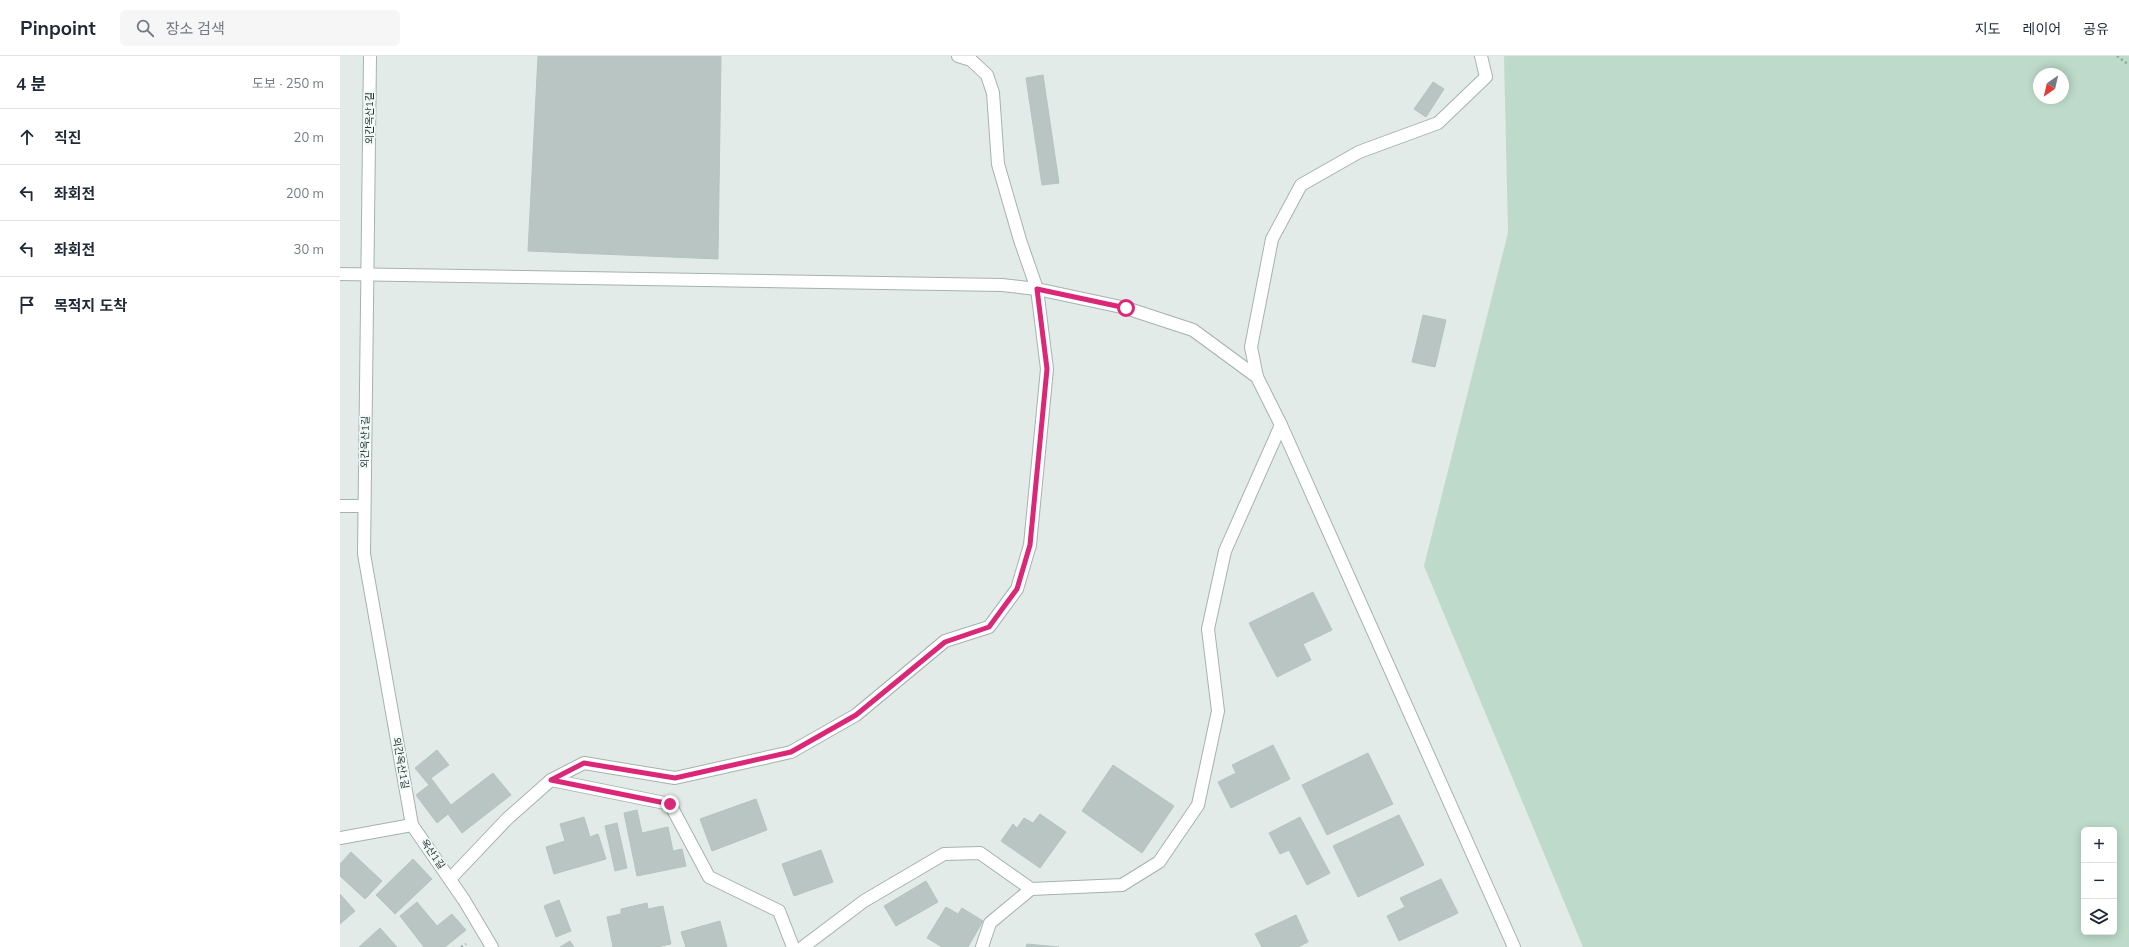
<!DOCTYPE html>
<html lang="ko">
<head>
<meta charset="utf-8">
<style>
  body { margin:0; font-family:Mulish,"Noto Sans KR",sans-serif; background:#f6f6f7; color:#1f2937 }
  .controls { position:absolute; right:12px; bottom:12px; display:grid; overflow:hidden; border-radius:6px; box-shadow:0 2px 10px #0003 }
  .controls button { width:36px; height:36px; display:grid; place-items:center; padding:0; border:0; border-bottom:1px solid #e0e1e3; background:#fff; color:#1f2937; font:20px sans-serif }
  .compass { position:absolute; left:1693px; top:12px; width:36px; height:36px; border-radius:50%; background:#fff; box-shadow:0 2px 10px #0003; rotate:214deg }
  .stop { position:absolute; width:12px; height:12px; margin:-9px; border:3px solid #db2777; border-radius:50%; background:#fff }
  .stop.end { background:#db2777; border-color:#fff; box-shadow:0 1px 4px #0008 }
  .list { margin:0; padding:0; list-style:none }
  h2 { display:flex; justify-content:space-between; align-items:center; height:52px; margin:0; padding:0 16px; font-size:17px }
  h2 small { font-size:13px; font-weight:400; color:#747a83 }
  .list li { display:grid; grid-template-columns:26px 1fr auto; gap:12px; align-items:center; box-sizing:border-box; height:56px; padding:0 16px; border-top:1px solid #e0e1e3 }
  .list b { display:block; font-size:15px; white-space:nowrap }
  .list em { font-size:13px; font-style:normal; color:#747a83 }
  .icon { flex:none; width:22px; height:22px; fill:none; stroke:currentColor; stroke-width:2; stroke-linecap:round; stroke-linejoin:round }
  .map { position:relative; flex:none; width:1789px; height:891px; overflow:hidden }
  header { display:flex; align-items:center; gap:24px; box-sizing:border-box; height:56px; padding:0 20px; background:#fff; border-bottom:1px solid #e0e1e3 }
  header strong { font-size:19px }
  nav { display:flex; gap:22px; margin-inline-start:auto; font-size:14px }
  .search { width:280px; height:36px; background:#f6f6f7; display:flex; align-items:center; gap:10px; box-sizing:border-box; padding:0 14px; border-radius:6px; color:#747a83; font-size:15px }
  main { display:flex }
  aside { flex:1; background:#fff }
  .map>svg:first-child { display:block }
  .green { fill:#bddaca; fill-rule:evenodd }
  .building { fill:#b8c5c2; stroke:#b5c4c0 }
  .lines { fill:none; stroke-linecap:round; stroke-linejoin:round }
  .service-casing { stroke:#a5b2b0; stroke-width:14 }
  .minor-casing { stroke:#a5b2b0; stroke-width:14 }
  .tertiary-casing { stroke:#a5b2b0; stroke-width:14 }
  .path { stroke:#86aba6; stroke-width:2.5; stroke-dasharray:2 3; stroke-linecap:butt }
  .service { stroke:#fff; stroke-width:12 }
  .minor { stroke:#fff; stroke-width:12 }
  .tertiary { stroke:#fff; stroke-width:12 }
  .route { stroke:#db2777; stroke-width:5 }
  .labels { text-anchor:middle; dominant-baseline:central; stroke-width:3.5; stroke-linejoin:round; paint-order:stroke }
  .street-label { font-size:10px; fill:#243a38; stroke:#f2f8f6 }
</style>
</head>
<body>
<header>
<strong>Pinpoint</strong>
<div class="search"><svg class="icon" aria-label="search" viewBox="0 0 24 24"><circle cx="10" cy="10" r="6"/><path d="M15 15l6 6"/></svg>장소 검색</div>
<nav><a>지도</a><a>레이어</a><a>공유</a></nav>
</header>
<main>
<aside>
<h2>4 분<small>도보 · 250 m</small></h2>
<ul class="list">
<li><svg class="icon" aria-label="ahead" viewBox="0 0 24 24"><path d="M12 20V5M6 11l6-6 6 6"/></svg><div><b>직진</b></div><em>20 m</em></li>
<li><svg class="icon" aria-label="left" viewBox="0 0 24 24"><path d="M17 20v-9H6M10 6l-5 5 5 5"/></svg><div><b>좌회전</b></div><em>200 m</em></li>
<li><svg class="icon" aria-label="left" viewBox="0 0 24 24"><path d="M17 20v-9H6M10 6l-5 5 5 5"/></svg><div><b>좌회전</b></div><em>30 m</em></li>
<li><svg class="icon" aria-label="arrive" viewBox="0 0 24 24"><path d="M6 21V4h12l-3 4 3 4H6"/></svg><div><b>목적지 도착</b></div></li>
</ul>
</aside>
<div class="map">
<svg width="1789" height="891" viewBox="0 0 1789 891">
  <rect width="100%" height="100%" fill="#e2ebe8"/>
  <path class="green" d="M 1164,0 L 1789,0 L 1789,891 L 1243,891 L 1084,510 L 1168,177 ZM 1699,18 L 1723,18 L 1723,42 L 1699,42 ZM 1744,774 L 1774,774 L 1774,876 L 1744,876 Z"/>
  <g class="building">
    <polygon points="198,0 381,0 378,203 188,195"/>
    <polygon points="703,19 719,127 702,129 686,22"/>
    <polygon points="1093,26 1104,33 1086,61 1074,53"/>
    <polygon points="1083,259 1106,264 1095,311 1072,306"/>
    <polygon points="973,536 992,574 963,588 971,604 937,621 909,567"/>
    <polygon points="933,689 950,723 891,752 878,726 896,717 892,709"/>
    <polygon points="97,694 109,709 91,722 111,749 153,717 171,739 122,777 108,758 97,767 76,739 89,729 75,712"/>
    <polygon points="1028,697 1053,748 987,779 962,729"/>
    <polygon points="773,709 834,750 802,797 742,755"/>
    <polygon points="416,743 427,774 372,795 360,763"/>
    <polygon points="297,754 302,777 328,771 333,795 342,793 346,810 297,820 284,757"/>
    <polygon points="700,758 726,776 700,812 661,785 673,768 677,772 684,762 693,767"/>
    <polygon points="1059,759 1084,809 1018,841 993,790"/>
    <polygon points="244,761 250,781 258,778 266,803 214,818 206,791 225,785 220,768"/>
    <polygon points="960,761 990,817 967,829 949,794 940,798 929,777"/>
    <polygon points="277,767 287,812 275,815 265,770"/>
    <polygon points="481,794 493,826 454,840 442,808"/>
    <polygon points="11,796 42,825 25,843 0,820 0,808"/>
    <polygon points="73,803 92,823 55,858 36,839"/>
    <polygon points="1101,823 1118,857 1059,885 1047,860 1065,851 1060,842"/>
    <polygon points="586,825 598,846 556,870 544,850"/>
    <polygon points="0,838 15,855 0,868"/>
    <polygon points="219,844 231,875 216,881 204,850"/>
    <polygon points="77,846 97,870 112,858 126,874 105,891 84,891 60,860"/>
    <polygon points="307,847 308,853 323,850 331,888 317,891 273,891 267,861 281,858 281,853"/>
    <polygon points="606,851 618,858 622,852 643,865 628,891 602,891 587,882"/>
    <polygon points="956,859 968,886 958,891 922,891 915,878"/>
    <polygon points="380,865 387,891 346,891 341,876"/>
    <polygon points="40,872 57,891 19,891"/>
    <polygon points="230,885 234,891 220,891"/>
    <polygon points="687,888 719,891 686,891"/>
  </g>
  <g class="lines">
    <defs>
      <g id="service">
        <polyline points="917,321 911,291 932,183 961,129 1019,96 1098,67 1146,21 1141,0"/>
        <polyline points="0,450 24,450"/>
        <polyline points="211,724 244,707 335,722 451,696 516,659 605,585 649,571 677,533 690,489 707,313 697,233 680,184 658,108 653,37 647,19 631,4 618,0"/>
        <polyline points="110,823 168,762 211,724 330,748 369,821 439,855 453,891"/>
        <polyline points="463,891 524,845 604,798 640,797 691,833"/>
        <polyline points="642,891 650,867 691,833 782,829 819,806 858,749 878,655 868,573 885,495 941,369"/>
      </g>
      <g id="minor">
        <polyline points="30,0 24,498 72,769"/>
        <polyline points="0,782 72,769 124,844 152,891"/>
      </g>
      <polyline id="tertiary" points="0,218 662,229 697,233 786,252 853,274 917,321 941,369 1174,891"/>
    </defs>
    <use href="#service" class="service-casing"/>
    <use href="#minor" class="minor-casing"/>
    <use href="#tertiary" class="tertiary-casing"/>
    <g class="path">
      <polyline points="1777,0 1789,9"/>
      <polyline points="121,891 126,888"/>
    </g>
    <use href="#service" class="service"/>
    <use href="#minor" class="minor"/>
    <use href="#tertiary" class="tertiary"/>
  </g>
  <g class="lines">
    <polyline class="route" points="330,748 211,724 244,707 335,722 451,696 516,659 605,586 649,571 677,533 690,489 707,313 697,233 786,252"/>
  </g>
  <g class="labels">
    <g class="street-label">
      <text transform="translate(29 62) rotate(-90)">외간옥산1길</text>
      <text transform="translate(25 386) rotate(-89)">외간옥산1길</text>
      <text transform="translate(61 707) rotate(80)">외간옥산1길</text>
      <text transform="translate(93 798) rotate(55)">옥산1길</text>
    </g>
  </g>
</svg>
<div class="controls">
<button>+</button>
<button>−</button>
<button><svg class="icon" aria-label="layers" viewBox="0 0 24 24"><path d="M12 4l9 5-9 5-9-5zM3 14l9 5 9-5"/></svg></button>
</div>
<svg class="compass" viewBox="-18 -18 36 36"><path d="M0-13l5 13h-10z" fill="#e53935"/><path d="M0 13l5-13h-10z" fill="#747a83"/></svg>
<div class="stop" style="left:786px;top:252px"></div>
<div class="stop end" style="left:330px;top:748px"></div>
</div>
</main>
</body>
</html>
